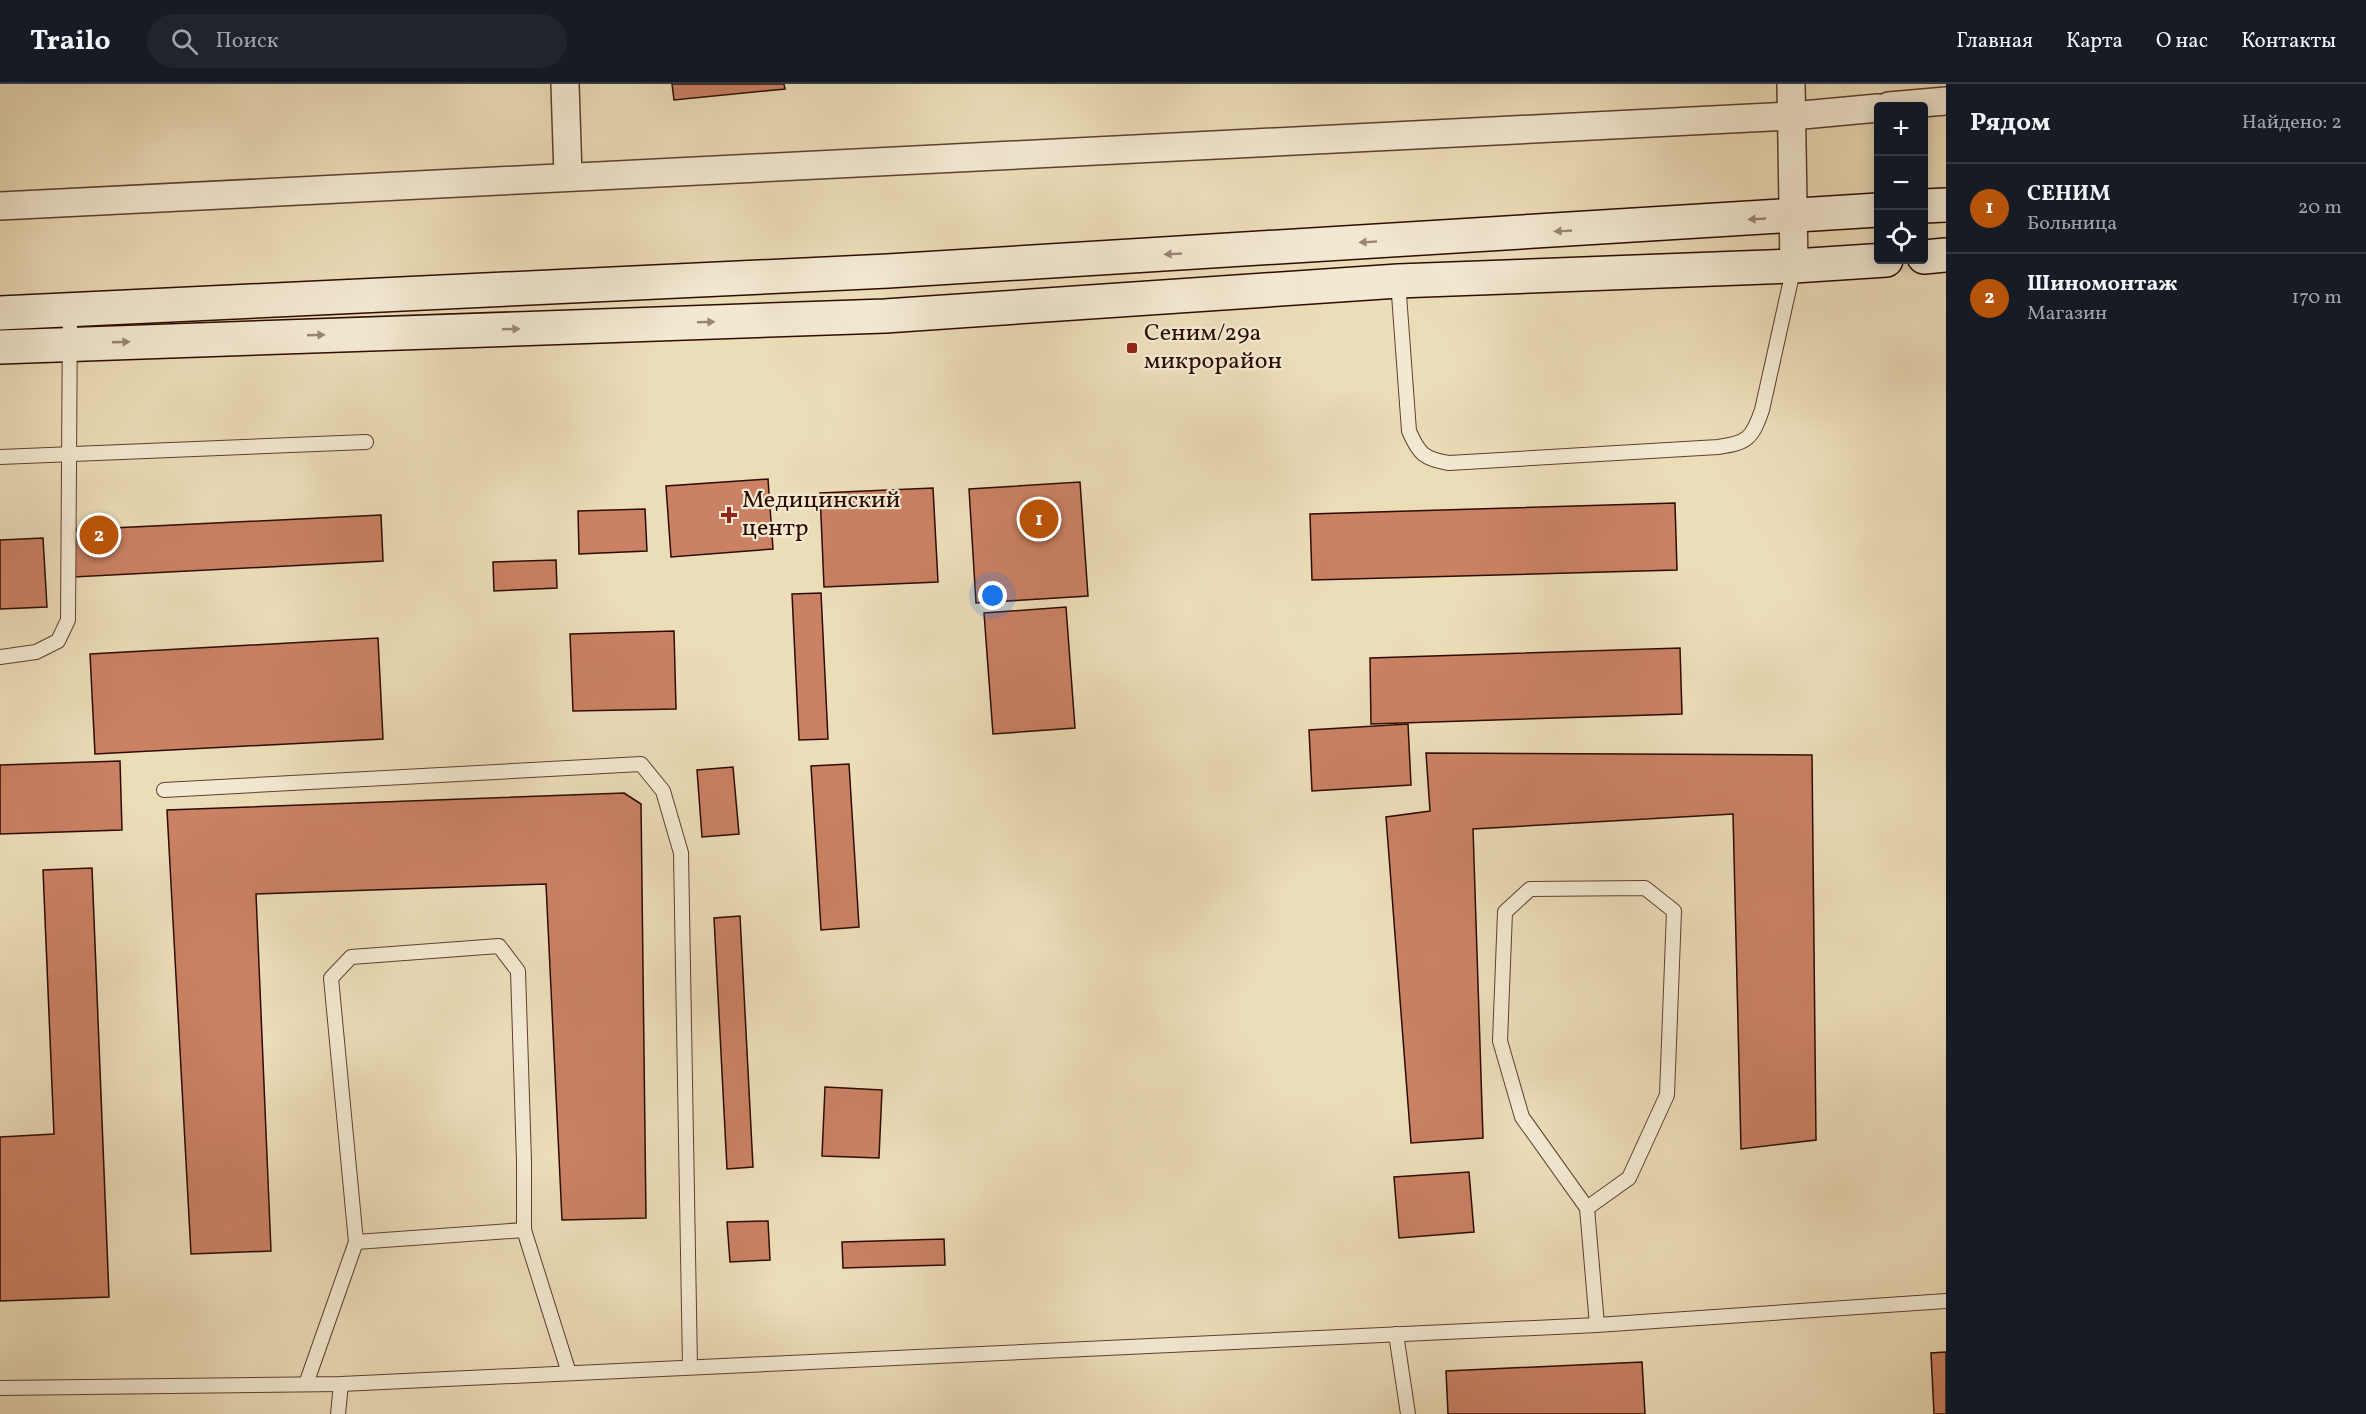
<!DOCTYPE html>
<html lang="ru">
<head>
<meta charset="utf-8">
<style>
  body { margin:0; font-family:Vollkorn,serif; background:#20242c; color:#f1f3f6 }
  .controls { position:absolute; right:18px; top:18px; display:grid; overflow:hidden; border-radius:6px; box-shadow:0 3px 15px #0003 }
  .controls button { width:54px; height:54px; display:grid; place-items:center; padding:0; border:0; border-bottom:2px solid #363941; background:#171b24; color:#f1f3f6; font:30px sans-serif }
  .you { position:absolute; left:993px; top:512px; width:21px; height:21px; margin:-15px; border:4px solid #fff; border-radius:50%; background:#1a73e8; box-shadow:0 0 0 9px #1a73e833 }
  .badge { display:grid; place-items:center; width:39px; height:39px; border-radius:50%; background:#b45309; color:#fff; font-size:20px; font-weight:700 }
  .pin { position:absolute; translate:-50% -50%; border:3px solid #fff; box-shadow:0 2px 6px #0006 }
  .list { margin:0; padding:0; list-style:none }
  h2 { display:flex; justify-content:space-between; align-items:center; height:78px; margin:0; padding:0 24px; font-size:26px }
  h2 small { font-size:20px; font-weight:400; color:#9ea1a6 }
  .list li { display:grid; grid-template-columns:39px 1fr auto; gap:18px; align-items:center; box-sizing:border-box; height:90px; padding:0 24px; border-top:2px solid #363941 }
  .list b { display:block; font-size:22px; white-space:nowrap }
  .list p { margin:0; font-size:20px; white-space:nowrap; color:#9ea1a6 }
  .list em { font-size:20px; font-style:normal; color:#9ea1a6 }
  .icon { flex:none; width:33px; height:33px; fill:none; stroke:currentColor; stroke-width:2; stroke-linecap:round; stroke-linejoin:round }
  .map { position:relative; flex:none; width:1946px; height:1330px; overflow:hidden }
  header { display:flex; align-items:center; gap:36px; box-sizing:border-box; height:84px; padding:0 30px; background:#171b24; border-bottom:2px solid #363941 }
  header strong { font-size:28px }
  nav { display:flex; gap:33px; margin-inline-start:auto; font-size:21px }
  .search { width:420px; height:54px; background:#20242c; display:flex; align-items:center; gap:15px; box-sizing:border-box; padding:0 21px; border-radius:33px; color:#9ea1a6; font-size:22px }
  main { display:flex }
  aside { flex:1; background:#171b24 }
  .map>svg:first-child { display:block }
  .building { fill:#ca8164; stroke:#2d0c00; stroke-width:1.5 }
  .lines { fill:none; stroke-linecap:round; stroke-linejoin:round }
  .service-casing { stroke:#5d402e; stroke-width:16 }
  .minor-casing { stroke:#5d402e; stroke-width:30 }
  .secondary-casing { stroke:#2d0c00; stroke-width:36 }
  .service { stroke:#f3e9d2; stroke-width:14 }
  .minor { stroke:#f3e9d2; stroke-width:27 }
  .secondary { stroke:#f3e9d2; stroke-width:33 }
  .oneway { fill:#9a8674 }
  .poi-dot { fill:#8f2418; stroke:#f3e9d2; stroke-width:2 }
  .labels { text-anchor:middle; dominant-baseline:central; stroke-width:4.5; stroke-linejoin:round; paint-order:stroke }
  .poi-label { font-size:24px; fill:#2d0c00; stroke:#f3e9d2; text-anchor:start }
</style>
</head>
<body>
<header>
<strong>Trailo</strong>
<div class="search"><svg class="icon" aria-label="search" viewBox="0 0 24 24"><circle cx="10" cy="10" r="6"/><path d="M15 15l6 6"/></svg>Поиск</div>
<nav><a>Главная</a><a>Карта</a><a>О нас</a><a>Контакты</a></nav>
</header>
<main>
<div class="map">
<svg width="1946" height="1330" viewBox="0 0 1946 1330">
  <rect width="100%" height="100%" fill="#ecddb9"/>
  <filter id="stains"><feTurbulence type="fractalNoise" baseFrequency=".00333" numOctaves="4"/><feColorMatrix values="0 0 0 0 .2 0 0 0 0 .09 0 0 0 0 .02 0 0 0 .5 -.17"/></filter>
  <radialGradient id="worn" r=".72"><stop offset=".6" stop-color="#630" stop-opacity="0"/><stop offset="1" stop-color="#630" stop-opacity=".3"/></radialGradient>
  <g class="building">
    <polygon points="672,0 784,0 785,5 674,16"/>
    <polygon points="768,395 773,465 671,473 666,402"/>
    <polygon points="1080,398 1088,512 976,519 969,405"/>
    <polygon points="933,404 938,498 824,503 820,409"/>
    <polygon points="1675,419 1677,486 1312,496 1310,430"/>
    <polygon points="645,425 647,467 579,470 578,427"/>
    <polygon points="381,431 383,477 73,493 71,446"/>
    <polygon points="43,454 47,523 0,525 0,456"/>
    <polygon points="556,476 557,504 494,507 493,478"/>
    <polygon points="821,509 828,655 799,656 792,510"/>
    <polygon points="1066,523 1075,644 993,650 984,529"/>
    <polygon points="674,547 676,625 573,627 570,550"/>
    <polygon points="378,554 383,655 95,670 90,570"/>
    <polygon points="1680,564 1682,630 1371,640 1370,574"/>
    <polygon points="1408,640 1411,701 1312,707 1309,646"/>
    <polygon points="1426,669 1812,671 1816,1056 1741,1065 1733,730 1473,745 1483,1054 1411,1059 1386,733 1430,727"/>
    <polygon points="120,677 122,746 0,750 0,681"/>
    <polygon points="849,680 859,843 821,846 811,682"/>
    <polygon points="733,683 739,750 702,753 697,686"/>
    <polygon points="624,709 641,720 646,1134 562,1136 546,800 256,810 271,1167 191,1170 167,726"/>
    <polygon points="92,784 109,1213 0,1217 0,1053 54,1050 43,786"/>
    <polygon points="740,832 753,1083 727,1085 714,834"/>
    <polygon points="825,1003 882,1006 879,1074 822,1072"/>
    <polygon points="1469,1088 1474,1148 1399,1154 1394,1093"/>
    <polygon points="768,1137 770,1176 730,1178 727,1138"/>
    <polygon points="944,1155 945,1181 843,1184 842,1158"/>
    <polygon points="1946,1268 1946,1330 1934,1330 1931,1269"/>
    <polygon points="1642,1278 1645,1330 1448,1330 1446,1287"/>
  </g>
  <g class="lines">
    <defs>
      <g id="service">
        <path d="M 1398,197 L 1409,347 C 1419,370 1424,375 1449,379 L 1718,363 C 1747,359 1752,355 1762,326 L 1794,182"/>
        <polyline points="0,373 366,358"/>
        <polyline points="0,573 36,568 58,557 68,536 70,225"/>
        <polyline points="164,706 641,680 663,707 681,769 690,1283"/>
        <polyline points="1587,1124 1629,1094 1667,1011 1674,827 1645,804 1530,805 1505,828 1500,957 1522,1033 1587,1124 1597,1241"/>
        <polyline points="524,1146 569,1289"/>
        <polyline points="1396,1250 1408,1330"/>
        <polyline points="306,1300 356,1158 331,894 351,873 499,862 518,887 524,1077 524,1146 356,1158"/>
        <polyline points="0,1304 341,1300 1597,1241 1946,1217"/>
        <polyline points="338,1330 341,1300"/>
      </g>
      <g id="minor">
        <polyline points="565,0 568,92"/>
        <polyline points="1791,0 1794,182"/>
        <polyline points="1889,22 1946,17"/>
        <polyline points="0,122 1792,32 1878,24"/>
      </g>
      <g id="secondary">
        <polyline points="1924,122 1946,121"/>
        <polyline points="1924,173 1946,171"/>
        <polyline points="0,229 888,187 1878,126"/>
        <polyline points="0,263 885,232 1398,197 1794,182 1886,176"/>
      </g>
    </defs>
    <use href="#service" class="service-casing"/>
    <use href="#minor" class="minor-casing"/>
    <use href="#secondary" class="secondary-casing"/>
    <use href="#service" class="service"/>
    <use href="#minor" class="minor"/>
    <use href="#secondary" class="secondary"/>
  </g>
  <defs><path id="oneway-solid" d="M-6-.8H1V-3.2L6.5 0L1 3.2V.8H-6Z" transform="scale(1.5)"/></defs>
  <g class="oneway">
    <use href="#oneway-solid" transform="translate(1757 135) rotate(177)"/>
    <use href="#oneway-solid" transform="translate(1563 147) rotate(177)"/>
    <use href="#oneway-solid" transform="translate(1368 158) rotate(177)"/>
    <use href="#oneway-solid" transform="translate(1173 170) rotate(177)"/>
    <use href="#oneway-solid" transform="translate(706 238) rotate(-2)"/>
    <use href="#oneway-solid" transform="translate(511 245) rotate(-2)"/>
    <use href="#oneway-solid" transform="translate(316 251) rotate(-2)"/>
    <use href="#oneway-solid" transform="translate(121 258) rotate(-2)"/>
  </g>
  <g class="poi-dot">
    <rect x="1126" y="258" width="12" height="12" rx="3"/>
    <path d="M726 422h6v6h6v6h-6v6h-6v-6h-6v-6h6z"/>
  </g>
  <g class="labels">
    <g class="poi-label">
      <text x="1144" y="250">Сеним/29а<tspan x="1144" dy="28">микрорайон</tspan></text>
      <text x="742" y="417">Медицинский<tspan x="742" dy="28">центр</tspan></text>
    </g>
  </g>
  <rect width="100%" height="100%" filter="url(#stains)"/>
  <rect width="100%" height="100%" fill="url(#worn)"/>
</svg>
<div class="controls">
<button>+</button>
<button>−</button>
<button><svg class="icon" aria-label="locate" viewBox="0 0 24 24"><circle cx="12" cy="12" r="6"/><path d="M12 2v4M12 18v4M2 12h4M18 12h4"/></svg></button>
</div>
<div class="you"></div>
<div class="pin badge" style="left:1039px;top:435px">1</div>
<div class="pin badge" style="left:99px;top:451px">2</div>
</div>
<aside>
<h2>Рядом<small>Найдено: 2</small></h2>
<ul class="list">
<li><span class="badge">1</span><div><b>СЕНИМ</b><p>Больница</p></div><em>20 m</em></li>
<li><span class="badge">2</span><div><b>Шиномонтаж</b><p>Магазин</p></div><em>170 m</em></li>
</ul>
</aside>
</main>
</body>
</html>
